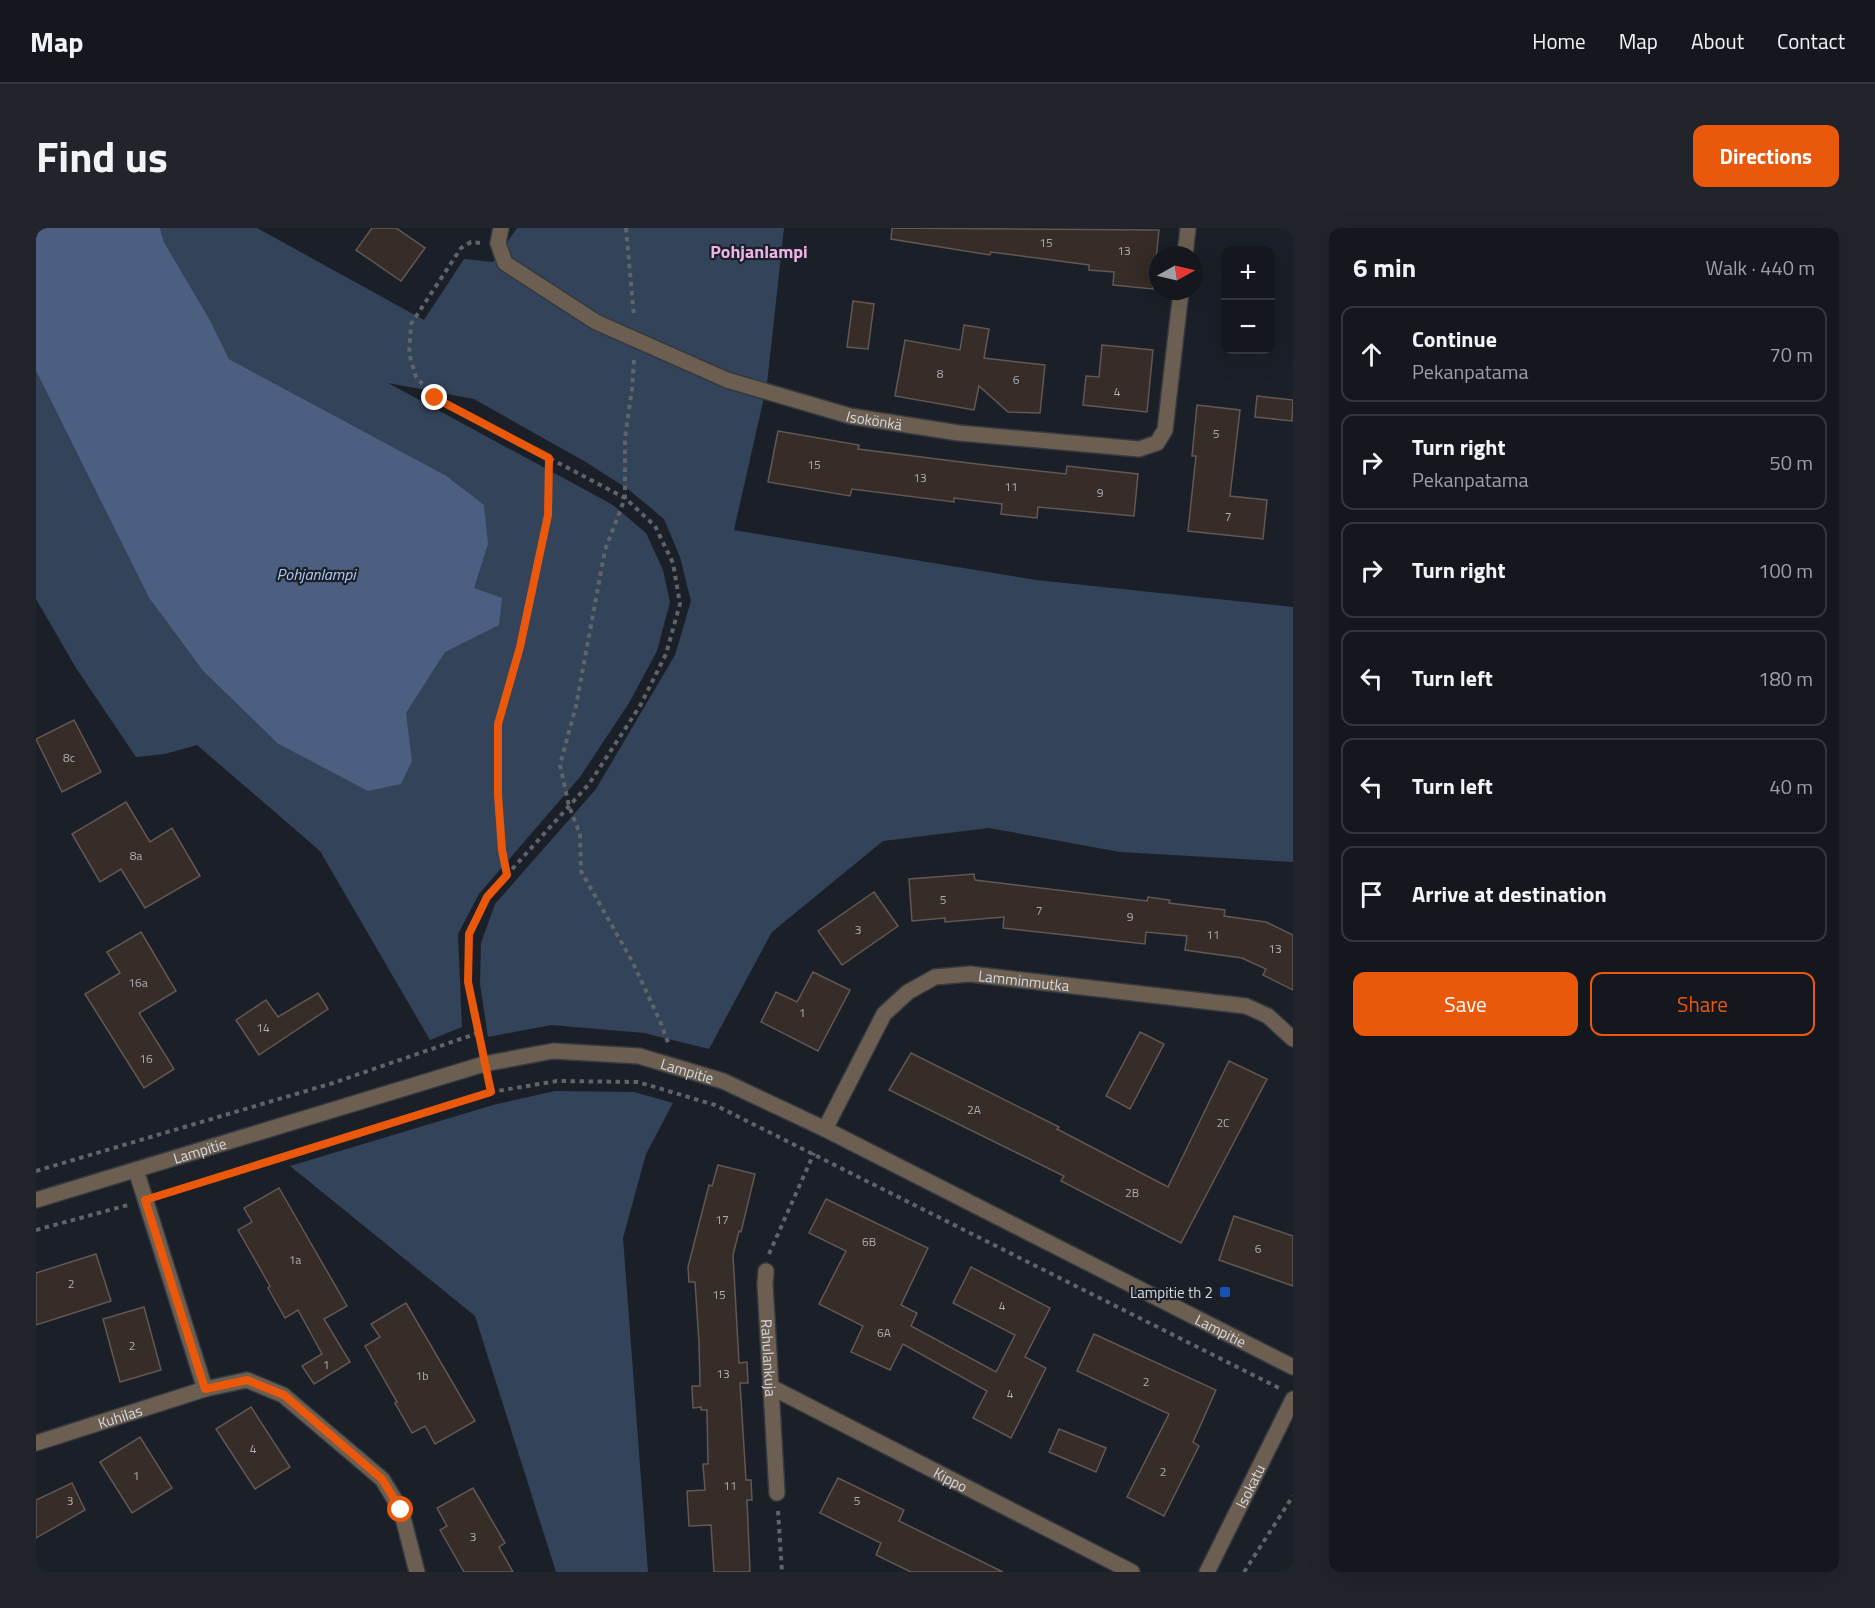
<!DOCTYPE html>
<html lang="en">
<head>
<meta charset="utf-8">
<style>
  body { margin:0; font-family:"Titillium Web",sans-serif; background:#21252b; color:#f1f3f6 }
  .controls { position:absolute; right:18px; top:18px; display:grid; overflow:hidden; border-radius:12px; box-shadow:0 6px 24px #0002 }
  .controls button { width:54px; height:54px; display:grid; place-items:center; padding:0; border:0; border-bottom:2px solid #33373c; background:#14181e; color:#f1f3f6; font:30px sans-serif }
  .compass { position:absolute; left:1113px; top:18px; width:54px; height:54px; border-radius:50%; background:#14181e; box-shadow:0 6px 24px #0002; rotate:82deg }
  .stop { position:absolute; width:18px; height:18px; margin:-14px; border:4px solid #ea580c; border-radius:50%; background:#fff }
  .stop.end { background:#ea580c; border-color:#fff; box-shadow:0 2px 6px #0008 }
  .list { margin:0; padding:0; list-style:none }
  h2 { display:flex; justify-content:space-between; align-items:center; height:78px; margin:0; padding:0 24px; font-size:26px }
  h2 small { font-size:20px; font-weight:400; color:#9da0a4 }
  .list li { display:grid; grid-template-columns:39px 1fr auto; gap:18px; align-items:center; box-sizing:border-box; height:96px; margin:0 12px 12px; padding:0 12px; border:2px solid #33373c; border-radius:12px }
  .list b { display:block; font-size:22px; white-space:nowrap }
  .list p { margin:0; font-size:20px; white-space:nowrap; color:#9da0a4 }
  .list em { font-size:20px; font-style:normal; color:#9da0a4 }
  .actions { display:flex; gap:12px; padding:18px 24px }
  .actions a { flex:1; padding:14px 0; border:2px solid #ea580c; border-radius:12px; text-align:center; font-size:21px; color:#ea580c }
  .actions .main { background:#ea580c; color:#fff }
  .icon { flex:none; width:33px; height:33px; fill:none; stroke:currentColor; stroke-width:2; stroke-linecap:round; stroke-linejoin:round }
  .map { position:relative; flex:none; width:1257px; height:1344px; overflow:hidden; border-radius:12px }
  header { display:flex; align-items:center; gap:36px; box-sizing:border-box; height:84px; padding:0 30px; background:#14181e; border-bottom:2px solid #33373c }
  header strong { font-size:28px }
  nav { display:flex; gap:33px; margin-inline-start:auto; font-size:21px }
  .intro { display:flex; align-items:center; justify-content:space-between; box-sizing:border-box; height:144px; padding:0 36px }
  h1 { margin:0; font-size:42px }
  .button { padding:15px 27px; border-radius:12px; background:#ea580c; color:#fff; font-size:21px; font-weight:700 }
  main { display:flex; gap:36px; padding:0 36px }
  aside { flex:1; background:#14181e; border-radius:12px; box-shadow:0 6px 24px #0002 }
  .map>svg:first-child { display:block }
  .green { fill:#334359 }
  .water { fill:#4c5f81 }
  .building { fill:#362c28; stroke:#635753; stroke-width:1.5 }
  .lines { fill:none; stroke-linecap:round; stroke-linejoin:round }
  .minor-casing { stroke:#353a41; stroke-width:18 }
  .path { stroke:#5f636a; stroke-width:4; stroke-dasharray:4.5 4.5; stroke-linecap:butt }
  .minor { stroke:#6c5f52; stroke-width:15 }
  .route { stroke:#ea580c; stroke-width:8 }
  .transit-dot { fill:#1a4fb4; stroke:#1b2028; stroke-width:2 }
  .labels { text-anchor:middle; dominant-baseline:central; stroke-width:4.5; stroke-linejoin:round; paint-order:stroke }
  .number-label { font-size:12px; fill:#adaeb0 }
  .street-label { font-size:15px; fill:#d5d9de; stroke:#1b2028 }
  .poi-label { font-size:15px; fill:#d5d9de; stroke:#1b2028; text-anchor:end }
  .water-label { font-size:16px; font-style:italic; fill:#b1cbf9; stroke:#1b2028 }
  .quarter-label { font-size:18px; font-weight:bold; fill:#eeb2e9; stroke:#1b2028 }
</style>
</head>
<body>
<header>
<strong>Map</strong>
<nav><a>Home</a><a>Map</a><a>About</a><a>Contact</a></nav>
</header>
<div class="intro"><h1>Find us</h1><a class="button">Directions</a></div>
<main>
<div class="map">
<svg width="1257" height="1344" viewBox="0 0 1257 1344">
  <rect width="100%" height="100%" fill="#1b2028"/>
  <g class="green">
    <polygon points="124,0 221,0 388,92 428,31 457,34 481,0 748,0 731,156 698,302 1000,352 1257,379 1257,634 1084,624 953,600 847,613 736,704 673,821 608,805 515,797 452,809 444,756 445,715 459,676 560,561 639,427 655,373 644,329 628,291 592,261 548,233 438,171 352,155 577,277 610,305 627,342 634,374 621,423 593,475 544,549 443,666 422,706 426,799 394,812 284,623 161,517 129,526 100,529 40,440 0,371 0,143 113,370 167,443 241,515 409,247 193,131 174,92 128,14"/>
    <polygon points="519,863 598,864 637,875 610,926 587,1010 612,1344 520,1344 439,1088 254,938 457,877"/>
  </g>
  <polygon class="water" points="0,0 124,0 128,14 174,92 193,131 409,247 448,277 452,316 438,360 466,370 463,397 409,424 370,485 376,533 365,556 332,563 241,515 167,443 113,370 0,143"/>
  <g class="building">
    <polygon points="336,0 360,0 389,20 365,53 320,22"/>
    <polygon points="856,0 1123,2 1117,61 1077,57 1078,44 1053,42 1053,37 955,24 954,27 855,11"/>
    <polygon points="817,73 838,76 832,121 811,119"/>
    <polygon points="928,97 953,101 948,130 1009,137 1004,185 972,184 943,158 938,182 859,168 869,112 924,122"/>
    <polygon points="1066,117 1117,122 1111,184 1047,177 1050,148 1063,149"/>
    <polygon points="1221,168 1257,172 1256,193 1219,189"/>
    <polygon points="1161,177 1204,182 1194,268 1231,272 1227,311 1152,303 1160,228 1156,228"/>
    <polygon points="742,203 823,217 822,221 949,237 1030,246 1031,238 1102,246 1098,288 1002,279 1001,290 965,286 966,276 918,270 918,274 816,261 814,268 732,254"/>
    <polygon points="38,492 65,544 26,564 0,511"/>
    <polygon points="90,574 114,614 136,600 164,648 109,680 85,641 64,654 36,606"/>
    <polygon points="938,646 939,652 1111,673 1112,669 1134,672 1133,675 1189,682 1188,688 1230,694 1257,707 1257,762 1227,747 1230,741 1206,730 1149,722 1151,708 1110,704 1109,716 967,700 968,689 909,694 909,690 876,693 873,651"/>
    <polygon points="838,664 862,698 806,737 782,703"/>
    <polygon points="105,704 140,763 103,785 138,841 108,860 49,766 84,745 71,724"/>
    <polygon points="777,744 814,762 782,823 725,794 740,764 761,774"/>
    <polygon points="282,765 292,781 223,827 200,792 230,772 242,789"/>
    <polygon points="1104,804 1128,816 1094,881 1070,868"/>
    <polygon points="875,825 1023,899 1021,901 1132,959 1193,833 1231,851 1145,1015 1025,953 1028,948 853,862"/>
    <polygon points="682,937 719,946 705,1004 703,1003 697,1027 703,1135 711,1134 712,1155 704,1155 710,1252 715,1252 716,1272 711,1272 714,1344 678,1344 675,1297 653,1298 651,1263 669,1262 667,1236 672,1236 671,1182 665,1182 665,1179 657,1180 656,1158 664,1158 663,1114 659,1054 653,1054 652,1039 673,957 676,958"/>
    <polygon points="243,960 311,1078 288,1091 314,1134 278,1156 266,1138 286,1126 262,1082 249,1090 232,1060 234,1058 202,1002 216,994 208,980"/>
    <polygon points="790,971 892,1020 865,1077 881,1085 875,1098 960,1144 979,1107 917,1075 935,1039 1014,1080 989,1129 1010,1140 975,1210 937,1190 951,1163 867,1116 854,1142 815,1124 827,1098 783,1076 810,1023 773,1005"/>
    <polygon points="1198,988 1257,1008 1257,1058 1183,1032"/>
    <polygon points="60,1026 75,1073 0,1097 0,1045"/>
    <polygon points="370,1075 439,1193 399,1216 389,1198 376,1205 359,1175 361,1174 329,1118 344,1109 335,1096"/>
    <polygon points="108,1079 125,1142 84,1154 67,1091"/>
    <polygon points="1058,1106 1180,1162 1157,1214 1163,1218 1128,1288 1091,1269 1133,1186 1041,1143"/>
    <polygon points="215,1179 254,1239 219,1261 180,1201"/>
    <polygon points="1023,1201 1070,1220 1060,1244 1013,1224"/>
    <polygon points="104,1209 136,1260 96,1285 64,1234"/>
    <polygon points="802,1250 868,1282 863,1293 967,1344 875,1344 840,1327 845,1315 784,1285"/>
    <polygon points="36,1255 49,1282 0,1310 0,1272"/>
    <polygon points="437,1260 469,1315 463,1319 477,1344 428,1344 404,1302 411,1298 401,1280"/>
  </g>
  <g class="lines">
    <defs>
      <g id="minor">
        <path id="s1" d="M 465,0 L 462,15 L 469,35 L 560,94 L 691,152 L 814,188 L 923,205 L 1103,221 L 1121,215 L 1129,202 L 1145,63"/>
        <polyline points="1149,27 1152,0"/>
        <path id="s2" d="M 789,901 L 848,786 L 872,764 L 899,749 L 934,746 L 1210,778 L 1232,788 L 1257,811"/>
        <polyline points="100,942 169,1161 211,1152 247,1167 346,1251 365,1282 381,1344"/>
        <path id="s3" d="M 0,972 L 448,836 L 517,823 L 603,828 L 687,853 L 789,901 L 1257,1139"/>
        <path id="s4" d="M 730,1043 L 729,1056 L 741,1265"/>
        <path id="s5" d="M 735,1159 L 1096,1344"/>
        <path id="s6" d="M 0,1215 L 169,1161"/>
        <path id="s7" d="M 1171,1344 L 1257,1171"/>
      </g>
    </defs>
    <use href="#minor" class="minor-casing"/>
    <g class="path">
      <polyline points="590,0 598,89"/>
      <polyline points="444,15 435,14 425,20 375,96 373,126 380,149 399,170 589,270 619,298 637,335 644,376 630,426 604,478 553,556 451,669 433,706 432,754 445,818"/>
      <polyline points="598,132 596,161 589,210 589,270 569,322 540,478 524,537 533,578 544,606 545,643 596,733 624,793 633,817"/>
      <polyline points="470,646 466,622 462,567 462,496 484,419 512,287 513,230"/>
      <polyline points="0,943 297,855 442,805"/>
      <polyline points="128,966 455,864 521,853 602,854 679,877 1243,1160"/>
      <polyline points="0,1002 92,977"/>
      <polyline points="733,1026 778,925"/>
      <polyline points="742,1283 746,1344"/>
      <polyline points="1208,1344 1257,1268"/>
    </g>
    <use href="#minor" class="minor"/>
  </g>
  <g class="lines">
    <polyline class="route" points="365,1282 346,1251 248,1167 211,1152 169,1161 109,972 455,864 432,754 433,706 451,669 471,647 466,622 462,567 462,496 484,419 512,287 513,230 399,170"/>
  </g>
  <rect class="transit-dot" x="1183" y="1058" width="12" height="12" rx="3"/>
  <g class="labels">
    <g class="number-label">
      <text x="1010" y="14">15</text>
      <text x="1088" y="22">13</text>
      <text x="904" y="145">8</text>
      <text x="980" y="151">6</text>
      <text x="1081" y="163">4</text>
      <text x="1180" y="205">5</text>
      <text x="778" y="236">15</text>
      <text x="884" y="249">13</text>
      <text x="975" y="258">11</text>
      <text x="1064" y="264">9</text>
      <text x="1192" y="288">7</text>
      <text x="33" y="529">8c</text>
      <text x="100" y="627">8a</text>
      <text x="907" y="671">5</text>
      <text x="1003" y="682">7</text>
      <text x="1094" y="688">9</text>
      <text x="822" y="701">3</text>
      <text x="1177" y="706">11</text>
      <text x="1239" y="720">13</text>
      <text x="102" y="754">16a</text>
      <text x="766" y="784">1</text>
      <text x="227" y="799">14</text>
      <text x="110" y="830">16</text>
      <text x="938" y="881">2A</text>
      <text x="1187" y="894">2C</text>
      <text x="1096" y="964">2B</text>
      <text x="686" y="991">17</text>
      <text x="833" y="1013">6B</text>
      <text x="1222" y="1020">6</text>
      <text x="259" y="1031">1a</text>
      <text x="35" y="1055">2</text>
      <text x="683" y="1066">15</text>
      <text x="966" y="1077">4</text>
      <text x="848" y="1104">6A</text>
      <text x="96" y="1117">2</text>
      <text x="290" y="1136">1</text>
      <text x="687" y="1145">13</text>
      <text x="386" y="1147">1b</text>
      <text x="1110" y="1153">2</text>
      <text x="974" y="1165">4</text>
      <text x="217" y="1220">4</text>
      <text x="1127" y="1243">2</text>
      <text x="100" y="1247">1</text>
      <text x="694" y="1257">11</text>
      <text x="34" y="1272">3</text>
      <text x="821" y="1272">5</text>
      <text x="437" y="1308">3</text>
    </g>
    <g class="street-label">
      <text stroke="none"><textPath href="#s1" startOffset="441">Isokönkä</textPath></text>
      <text stroke="none"><textPath href="#s2" startOffset="282">Lamminmutka</textPath></text>
      <text stroke="none"><textPath href="#s3" startOffset="675">Lampitie</textPath></text>
      <text stroke="none"><textPath href="#s3" startOffset="171">Lampitie</textPath></text>
      <text stroke="none"><textPath href="#s3" startOffset="1269">Lampitie</textPath></text>
      <text stroke="none"><textPath href="#s4" startOffset="87">Rahulankuja</textPath></text>
      <text stroke="none"><textPath href="#s6" startOffset="88">Kuhilas</textPath></text>
      <text stroke="none"><textPath href="#s5" startOffset="202">Kippo</textPath></text>
      <text stroke="none"><textPath href="#s7" startOffset="96">Isokatu</textPath></text>
    </g>
    <g class="poi-label">
      <text x="1177" y="1064">Lampitie th 2</text>
    </g>
    <g class="water-label">
      <text x="280" y="346">Pohjanlampi</text>
    </g>
    <g class="quarter-label">
      <text x="723" y="23">Pohjanlampi</text>
    </g>
  </g>
</svg>
<div class="controls">
<button>+</button>
<button>−</button>
</div>
<svg class="compass" viewBox="-18 -18 36 36"><path d="M0-13l5 13h-10z" fill="#e53935"/><path d="M0 13l5-13h-10z" fill="#9da0a4"/></svg>
<div class="stop" style="left:365px;top:1282px"></div>
<div class="stop end" style="left:399px;top:170px"></div>
</div>
<aside>
<h2>6 min<small>Walk · 440 m</small></h2>
<ul class="list">
<li><svg class="icon" aria-label="ahead" viewBox="0 0 24 24"><path d="M12 20V5M6 11l6-6 6 6"/></svg><div><b>Continue</b><p>Pekanpatama</p></div><em>70 m</em></li>
<li><svg class="icon" aria-label="right" viewBox="0 0 24 24"><path d="M7 20v-9h11M14 6l5 5-5 5"/></svg><div><b>Turn right</b><p>Pekanpatama</p></div><em>50 m</em></li>
<li><svg class="icon" aria-label="right" viewBox="0 0 24 24"><path d="M7 20v-9h11M14 6l5 5-5 5"/></svg><div><b>Turn right</b></div><em>100 m</em></li>
<li><svg class="icon" aria-label="left" viewBox="0 0 24 24"><path d="M17 20v-9H6M10 6l-5 5 5 5"/></svg><div><b>Turn left</b></div><em>180 m</em></li>
<li><svg class="icon" aria-label="left" viewBox="0 0 24 24"><path d="M17 20v-9H6M10 6l-5 5 5 5"/></svg><div><b>Turn left</b></div><em>40 m</em></li>
<li><svg class="icon" aria-label="arrive" viewBox="0 0 24 24"><path d="M6 21V4h12l-3 4 3 4H6"/></svg><div><b>Arrive at destination</b></div></li>
</ul>
<div class="actions"><a class="main">Save</a><a>Share</a></div>
</aside>
</main>
</body>
</html>
